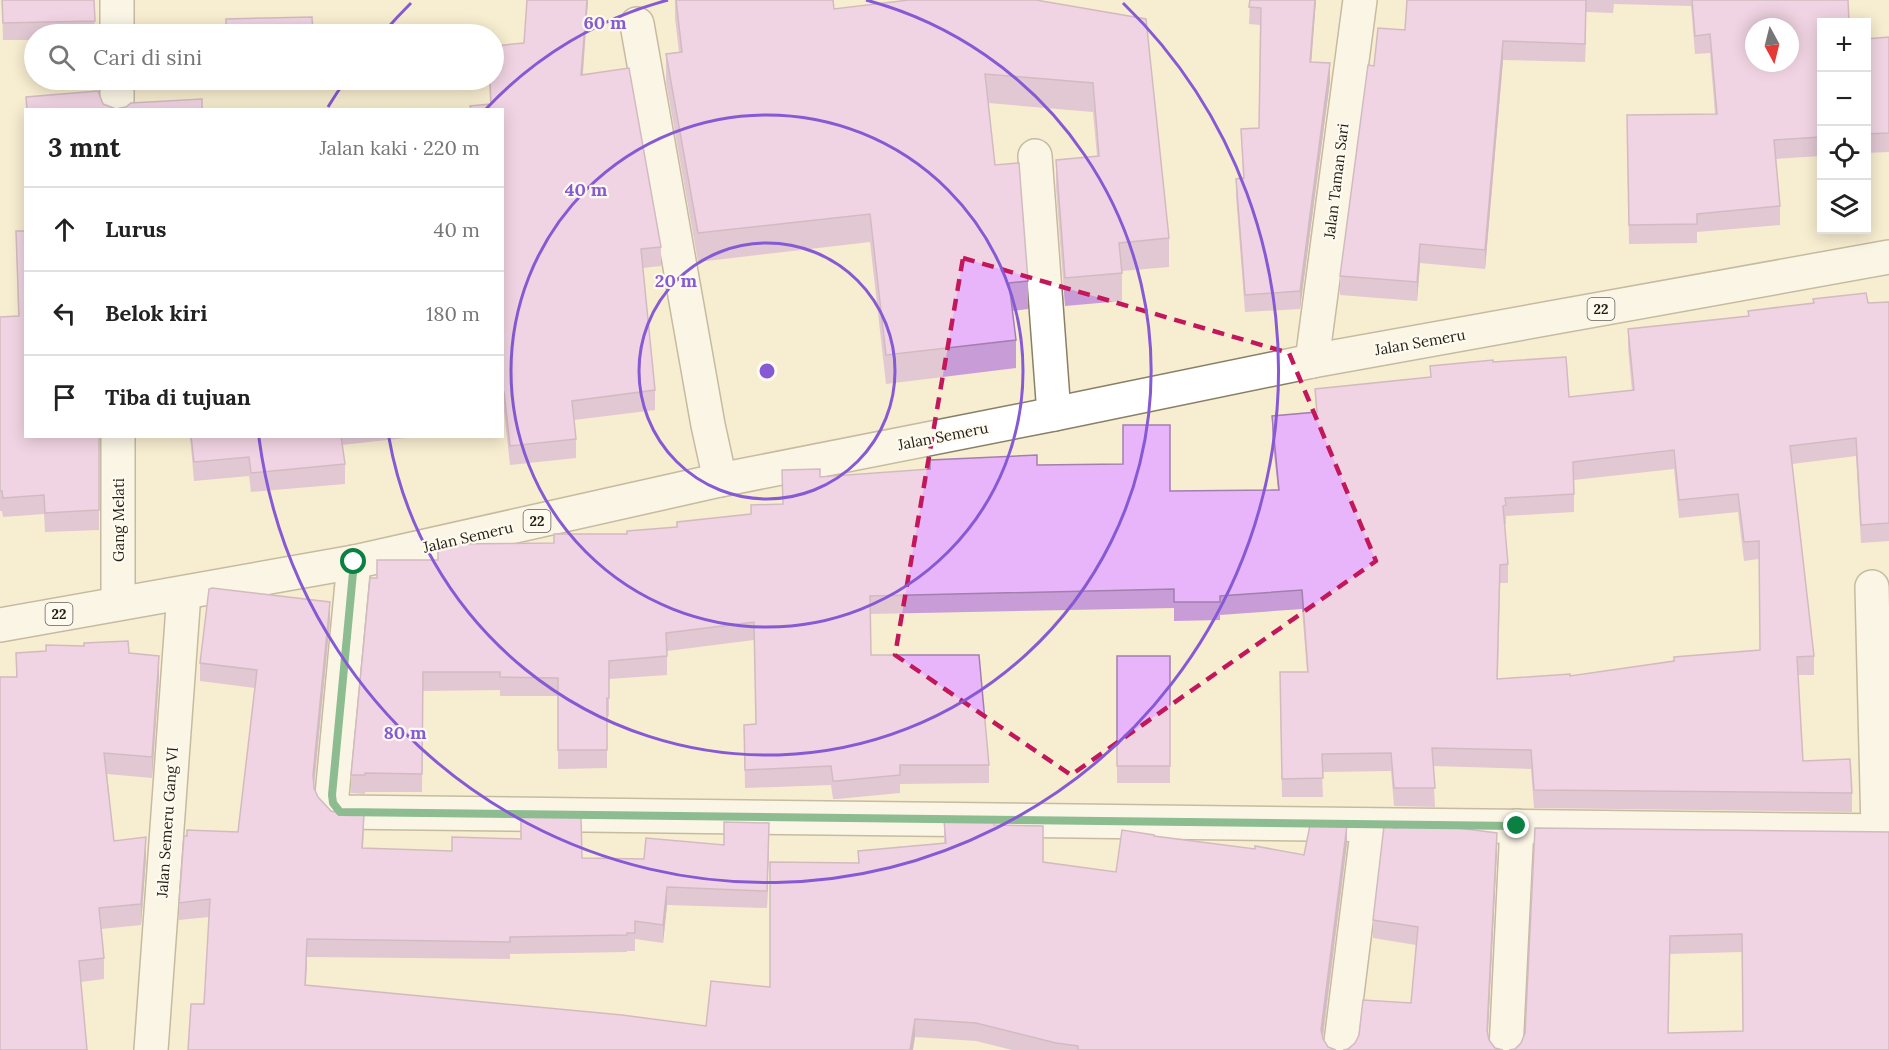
<!DOCTYPE html>
<html lang="id">
<head>
<meta charset="utf-8">
<style>
  body { margin:0; font-family:Lora,serif; background:#f2f2f2; color:#222 }
  .controls { position:absolute; right:18px; top:18px; display:grid; overflow:hidden; border-radius:0px; box-shadow:0 3px 15px #0003 }
  .controls button { width:54px; height:54px; display:grid; place-items:center; padding:0; border:0; border-bottom:2px solid #e0e0e0; background:#fff; color:#222; font:30px sans-serif }
  .compass { position:absolute; left:1745px; top:18px; width:54px; height:54px; border-radius:50%; background:#fff; box-shadow:0 3px 15px #0003; rotate:173deg }
  .stop { position:absolute; width:18px; height:18px; margin:-14px; border:4px solid #0b8043; border-radius:50%; background:#fff }
  .stop.end { background:#0b8043; border-color:#fff; box-shadow:0 2px 6px #0008 }
  .list { margin:0; padding:0; list-style:none }
  h2 { display:flex; justify-content:space-between; align-items:center; height:78px; margin:0; padding:0 24px; font-size:26px }
  h2 small { font-size:20px; font-weight:400; color:#767676 }
  .list li { display:grid; grid-template-columns:39px 1fr auto; gap:18px; align-items:center; box-sizing:border-box; height:84px; padding:0 24px; border-top:2px solid #e0e0e0 }
  .list b { display:block; font-size:22px; white-space:nowrap }
  .list em { font-size:20px; font-style:normal; color:#767676 }
  .icon { flex:none; width:33px; height:33px; fill:none; stroke:currentColor; stroke-width:2; stroke-linecap:round; stroke-linejoin:round }
  .map { position:relative; flex:none; width:1889px; height:1050px; overflow:hidden }
  .search { position:absolute; background:#fff; box-shadow:0 3px 15px #0003; left:24px; top:24px; width:480px; height:66px; display:flex; align-items:center; gap:15px; box-sizing:border-box; padding:0 21px; border-radius:33px; color:#767676; font-size:22px }
  .panel { position:absolute; background:#fff; box-shadow:0 3px 15px #0003; left:24px; top:108px; width:480px; height:330px; border-radius:0px }
  .map>svg:first-child { display:block }
  .lines { fill:none; stroke-linecap:round; stroke-linejoin:round }
  .minor-casing { stroke:#897f66; stroke-width:36 }
  .highway-casing { stroke:#897f66; stroke-width:36 }
  .minor { stroke:#fff; stroke-width:33 }
  .highway { stroke:#fff; stroke-width:33 }
  .wall { fill:#c89cd7; fill-rule:evenodd }
  .shaded-wall { fill:#a37faf }
  .building { fill:#e9b5fa; stroke:#a37faf; stroke-width:1.5; fill-rule:evenodd }
  .route { stroke:#0b8043; stroke-width:8 }
  .marked { fill:none; stroke:#c2185b; stroke-width:4.5; stroke-dasharray:12 8; stroke-linejoin:round }
  .ring { fill:none; stroke:#865ad4; stroke-width:3 }
  .labels { text-anchor:middle; dominant-baseline:central; stroke-width:4.5; stroke-linejoin:round; paint-order:stroke }
  .shield { fill:#fefaef; stroke:#646056; stroke-width:1.5 }
  .shield-label { font-size:14px; font-weight:bold; fill:#221e14 }
  .street-label { font-size:15px; fill:#221e14; stroke:#fefaef }
  .centre { fill:#865ad4; stroke:#fefaef; stroke-width:3 }
  .ring-label { font-size:18px; text-anchor:middle; font-weight:bold; fill:#865ad4; stroke:#fefaef; stroke-width:4.5; stroke-linejoin:round; paint-order:stroke }
</style>
</head>
<body>
<div class="map">
<svg width="1889" height="1050" viewBox="0 0 1889 1050">
  <rect width="100%" height="100%" fill="#f7edd0"/>
  <g class="lines">
    <defs>
      <g id="minor">
        <polyline points="117,0 117,34"/>
        <polyline points="637,24 708,425 720,480"/>
        <polyline points="117,80 117,110"/>
        <polyline points="1035,156 1054,414"/>
        <polyline points="1312,361 1360,0"/>
        <polyline points="118,436 118,603"/>
        <polyline points="354,562 332,795 333,803 340,812 1889,831"/>
        <polyline points="1872,587 1878,831"/>
        <polyline points="151,1050 184,593"/>
        <polyline points="1340,1050 1368,825"/>
        <polyline points="1506,1050 1517,826"/>
      </g>
      <polyline id="highway" points="0,625 354,562 720,480 1054,414 1312,361 1889,257"/>
    </defs>
    <use href="#minor" class="minor-casing"/>
    <use href="#highway" class="highway-casing"/>
    <use href="#minor" class="minor"/>
    <use href="#highway" class="highway"/>
  </g>
  <g class="wall">
    <polygon points="2,0 94,0 95,34 34,34 34,40 3,40"/>
    <polygon points="588,0 583,74 661,247 661,266 643,268 655,390 655,410 574,420 576,439 576,458 510,465 504,411 502,411 502,110 490,104 489,80 494,80 524,43"/>
    <polygon points="675,0 833,0 834,9 1146,19 1169,238 1169,267 1122,271 1122,301 1065,306 1056,188 1056,160 1097,156 1093,112 988,103 995,165 1028,281 1028,309 1012,311 1016,340 1016,368 886,384 870,242 698,262 666,82 666,54 679,52 675,18"/>
    <polygon points="1250,0 1316,0 1311,62 1330,81 1300,309 1245,312 1236,196 1236,179 1243,178 1241,129 1259,128 1260,25 1249,24"/>
    <polygon points="1407,0 1848,0 1821,22 1821,156 1776,159 1780,206 1780,225 1697,232 1697,243 1629,244 1627,134 1715,114 1710,53 1695,54 1691,6 1614,4 1613,13 1586,12 1585,62 1503,60 1485,269 1420,263 1417,301 1340,295 1340,276 1374,66 1405,30"/>
    <polygon points="1889,37 1889,152 1866,153 1866,39"/>
    <polygon points="16,231 99,436 99,530 45,532 44,514 3,517 2,511 0,511 0,317 18,316"/>
    <path d="M 1889,302 L 1889,541 L 1861,543 L 1856,456 L 1792,464 L 1814,656 L 1814,675 L 1798,675 L 1803,761 L 1852,793 L 1852,812 L 1534,808 L 1531,769 L 1433,766 L 1435,807 L 1394,806 L 1391,771 L 1322,772 L 1323,797 L 1282,797 L 1280,691 L 1307,672 L 1302,609 L 1220,615 L 1220,620 L 1174,621 L 1174,608 L 870,614 L 871,655 L 989,765 L 989,783 L 900,784 L 900,793 L 837,799 L 833,799 L 831,785 L 745,788 L 744,725 L 756,724 L 754,640 L 667,651 L 667,675 L 609,679 L 609,716 L 607,716 L 607,768 L 558,769 L 558,696 L 500,696 L 500,690 L 423,691 L 422,792 L 365,792 L 365,794 L 351,793 L 351,775 L 377,578 L 438,560 L 554,543 L 677,527 L 677,522 L 751,514 L 783,504 L 820,477 L 1037,465 L 1170,491 L 1278,490 L 1272,435 L 1272,416 L 1316,412 L 1315,389 L 1430,377 L 1430,366 L 1493,362 L 1569,397 L 1632,391 L 1628,348 L 1628,329 L 1748,316 L 1748,311 ZM 1674,469 L 1679,518 L 1738,512 L 1744,561 L 1759,559 L 1760,650 L 1570,676 L 1498,679 L 1500,583 L 1508,583 L 1508,564 L 1504,524 L 1506,524 L 1506,516 L 1574,512 L 1574,480 Z"/>
    <polygon points="190,436 405,436 405,438 342,445 345,464 345,484 251,492 249,476 194,481"/>
    <polygon points="330,620 314,788 318,797 331,811 364,831 363,848 582,858 644,859 724,845 769,841 767,908 667,905 663,943 635,939 635,951 627,951 627,952 510,954 510,959 307,957 306,985 706,1026 770,987 858,863 858,851 944,843 944,820 994,825 1043,862 1116,872 1154,836 1304,855 1347,843 1323,1039 1328,1047 1336,1050 1012,1050 976,1041 915,1037 204,1004 209,917 179,920 179,903 238,832 255,688 200,681 200,663"/>
    <polygon points="16,653 129,653 159,677 152,778 107,774 114,841 146,858 141,925 101,929 104,958 104,979 81,982 16,677"/>
    <rect x="1117" y="656" width="53" height="127"/>
    <path d="M 1535,828 L 1889,832 L 1889,1050 L 1515,1049 L 1521,1043 L 1525,1033 ZM 1742,952 L 1743,1031 L 1668,1033 L 1670,954 Z"/>
    <polygon points="1497,851 1488,1035 1489,1040 1495,1048 1348,1049 1411,1003 1416,945 1373,938 1373,920"/>
  </g>
  <g class="shaded-wall">
    <polygon points="587,0 588,0 581,94 581,75"/>
    <polygon points="1315,0 1316,0 1310,79 1310,62"/>
    <polygon points="1586,0 1586,12 1585,62 1585,44"/>
    <polygon points="1503,41 1503,60 1485,269 1485,250"/>
    <polygon points="1330,63 1330,81 1300,309 1300,291"/>
    <polygon points="1420,244 1420,263 1417,301 1417,282"/>
    <polygon points="330,602 330,620 313,793 313,775"/>
    <polygon points="159,656 159,677 152,778 152,757"/>
    <polygon points="769,823 769,841 767,908 767,891"/>
    <polygon points="1347,825 1347,843 1321,1048 1321,1030"/>
    <polygon points="1497,833 1497,851 1487,1049 1487,1031"/>
    <polygon points="146,837 146,858 141,925 141,904"/>
    <polygon points="667,887 667,905 663,943 663,925"/>
    <polygon points="307,939 307,957 305,1003 305,985"/>
    <polygon points="915,1019 915,1037 913,1050 910,1050"/>
  </g>
  <g class="building">
    <polygon points="2,0 94,0 95,21 3,23"/>
    <polygon points="527,0 587,0 581,75 629,68 661,247 641,249 655,390 572,401 576,439 510,446 504,392 502,392 502,110 471,110 470,106 491,104 490,80 494,80 494,46 524,43"/>
    <polygon points="676,0 833,0 834,9 909,0 1036,0 1146,19 1169,238 1119,243 1122,273 1065,278 1056,160 1099,156 1093,83 985,74 995,165 1019,163 1028,281 1009,283 1016,340 886,355 870,214 698,233 666,54 682,52"/>
    <polygon points="1250,0 1315,0 1310,62 1330,63 1300,291 1245,295 1236,179 1244,178 1241,129 1259,128 1261,8 1249,7"/>
    <polygon points="1407,0 1586,0 1585,44 1503,41 1485,250 1420,244 1417,282 1340,276 1368,65 1374,66 1378,28 1405,30"/>
    <path d="M 1692,0 L 1848,0 L 1849,22 L 1821,22 L 1821,137 L 1774,140 L 1780,206 L 1697,214 L 1697,224 L 1629,225 L 1627,115 L 1717,114 L 1710,34 L 1695,36 ZM 1754,27 L 1790,27 L 1790,63 L 1754,63 Z"/>
    <polygon points="312,17 313,34 226,34 226,19"/>
    <polygon points="1889,37 1889,133 1866,134 1866,39"/>
    <polygon points="98,91 103,104 116,109 126,107 131,103 202,99 202,110 27,110 26,97"/>
    <polygon points="16,231 26,231 26,436 99,436 99,510 45,513 44,495 3,498 2,491 0,491 0,317 19,316"/>
    <path d="M 1866,293 L 1868,303 L 1889,302 L 1889,523 L 1861,525 L 1856,438 L 1790,446 L 1814,656 L 1797,657 L 1803,761 L 1850,759 L 1852,793 L 1534,790 L 1531,750 L 1432,748 L 1435,788 L 1394,788 L 1391,753 L 1322,754 L 1323,778 L 1282,779 L 1280,672 L 1308,672 L 1302,590 L 1220,596 L 1220,602 L 1174,602 L 1174,589 L 870,596 L 871,655 L 979,655 L 989,765 L 900,765 L 900,775 L 837,781 L 833,781 L 831,766 L 745,770 L 744,725 L 756,724 L 754,622 L 666,633 L 667,656 L 609,661 L 609,698 L 607,698 L 607,750 L 558,750 L 558,678 L 500,677 L 500,672 L 423,672 L 422,774 L 365,773 L 365,775 L 351,775 L 370,578 L 377,578 L 377,560 L 438,560 L 438,544 L 439,544 L 554,543 L 554,534 L 627,534 L 627,531 L 677,527 L 677,522 L 751,514 L 751,505 L 783,504 L 782,470 L 820,469 L 820,477 L 930,469 L 930,460 L 1037,455 L 1037,465 L 1123,464 L 1123,425 L 1170,425 L 1170,491 L 1279,490 L 1272,416 L 1317,412 L 1315,389 L 1431,377 L 1430,366 L 1493,360 L 1493,362 L 1566,357 L 1569,397 L 1634,390 L 1628,329 L 1749,316 L 1748,311 L 1814,303 L 1813,299 ZM 1674,450 L 1679,500 L 1738,494 L 1744,542 L 1759,541 L 1760,650 L 1674,657 L 1674,661 L 1570,676 L 1570,674 L 1497,679 L 1500,565 L 1508,564 L 1503,506 L 1506,505 L 1505,498 L 1574,494 L 1573,462 Z"/>
    <polygon points="191,436 341,436 345,464 251,473 249,457 194,462"/>
    <polygon points="212,588 330,602 313,775 314,788 318,797 331,811 340,813 364,813 362,848 452,851 452,837 521,839 521,815 581,816 582,858 644,859 646,838 724,845 724,822 769,823 767,891 667,887 663,925 635,921 635,933 627,933 627,935 510,937 510,942 307,939 305,985 622,1015 706,1026 711,981 770,987 770,862 859,863 858,851 946,843 944,820 994,821 994,825 1043,826 1043,862 1116,872 1122,830 1154,835 1154,836 1255,849 1255,846 1304,855 1310,825 1347,825 1321,1030 1323,1039 1328,1047 1336,1050 1078,1050 1078,1046 1056,1043 976,1023 915,1019 910,1050 188,1050 191,1004 204,1004 210,899 179,903 184,836 187,836 187,830 238,832 257,670 200,663 209,589"/>
    <polygon points="128,641 129,653 159,656 152,757 104,753 114,841 146,837 141,904 99,908 104,958 79,961 87,1050 0,1050 0,677 17,677 16,653 46,651 46,645 84,646 84,643"/>
    <rect x="1117" y="656" width="53" height="110"/>
    <polygon points="1384,826 1397,828 1396,826 1451,827 1497,833 1487,1031 1489,1040 1495,1048 1503,1050 1343,1050 1348,1049 1355,1043 1359,1035 1363,1000 1411,1003 1418,927 1373,920"/>
    <path d="M 1535,828 L 1889,832 L 1889,1050 L 1509,1050 L 1515,1049 L 1521,1043 L 1525,1033 ZM 1742,934 L 1743,1031 L 1668,1033 L 1670,936 Z"/>
  </g>
  <g class="lines">
    <polyline class="route" points="354,562 332,795 333,803 340,812 1517,826"/>
  </g>
  <path d="M0 0H1889V1050H0ZM 963,258 L 1289,353 L 1376,561 L 1071,775 L 895,655 Z" fill="#f7edd0" fill-opacity=".55" fill-rule="evenodd"/>
  <path class="marked" d="M 963,258 L 1289,353 L 1376,561 L 1071,775 L 895,655 Z"/>
  <g class="ring">
    <circle cx="767" cy="371" r="128"/>
    <circle cx="767" cy="371" r="256"/>
    <path d="M486 109A384 384 0 0 1 668 0M866 0A384 384 0 1 1 389 438"/>
    <path d="M328 107A512 512 0 0 1 345 81M384 32A512 512 0 0 1 411 3M1123 3A512 512 0 1 1 259 438"/>
  </g>
  <g class="labels">
    <g class="shield">
      <rect x="1587.5" y="298" width="27" height="22" rx="4.5"/>
      <rect x="523.5" y="510" width="27" height="22" rx="4.5"/>
      <rect x="45.5" y="603" width="27" height="22" rx="4.5"/>
    </g>
    <g class="shield-label">
      <text x="1601" y="309">22</text>
      <text x="537" y="521">22</text>
      <text x="59" y="614">22</text>
    </g>
    <g class="street-label">
      <text transform="translate(1336 181) rotate(-83)">Jalan Taman Sari</text>
      <text transform="translate(1420 342) rotate(-10)">Jalan Semeru</text>
      <text transform="translate(943 436) rotate(-11)">Jalan Semeru</text>
      <text transform="translate(118 520) rotate(-90)">Gang Melati</text>
      <text transform="translate(468 537) rotate(-13)">Jalan Semeru</text>
      <text transform="translate(167 822) rotate(-86)">Jalan Semeru Gang VI</text>
    </g>
  </g>
  <circle cx="767" cy="371" r="9" class="centre"/>
  <g class="ring-label">
    <text x="605" y="29">60 m</text>
    <text x="586" y="196">40 m</text>
    <text x="676" y="287">20 m</text>
    <text x="405" y="739">80 m</text>
  </g>
</svg>
<div class="controls">
<button>+</button>
<button>−</button>
<button><svg class="icon" aria-label="locate" viewBox="0 0 24 24"><circle cx="12" cy="12" r="6"/><path d="M12 2v4M12 18v4M2 12h4M18 12h4"/></svg></button>
<button><svg class="icon" aria-label="layers" viewBox="0 0 24 24"><path d="M12 4l9 5-9 5-9-5zM3 14l9 5 9-5"/></svg></button>
</div>
<svg class="compass" viewBox="-18 -18 36 36"><path d="M0-13l5 13h-10z" fill="#e53935"/><path d="M0 13l5-13h-10z" fill="#767676"/></svg>
<div class="stop" style="left:354px;top:562px"></div>
<div class="stop end" style="left:1517px;top:826px"></div>
<div class="search"><svg class="icon" aria-label="search" viewBox="0 0 24 24"><circle cx="10" cy="10" r="6"/><path d="M15 15l6 6"/></svg>Cari di sini</div>
<section class="panel">
<h2>3 mnt<small>Jalan kaki · 220 m</small></h2>
<ul class="list">
<li><svg class="icon" aria-label="ahead" viewBox="0 0 24 24"><path d="M12 20V5M6 11l6-6 6 6"/></svg><div><b>Lurus</b></div><em>40 m</em></li>
<li><svg class="icon" aria-label="left" viewBox="0 0 24 24"><path d="M17 20v-9H6M10 6l-5 5 5 5"/></svg><div><b>Belok kiri</b></div><em>180 m</em></li>
<li><svg class="icon" aria-label="arrive" viewBox="0 0 24 24"><path d="M6 21V4h12l-3 4 3 4H6"/></svg><div><b>Tiba di tujuan</b></div></li>
</ul>
</section>
</div>
</body>
</html>
